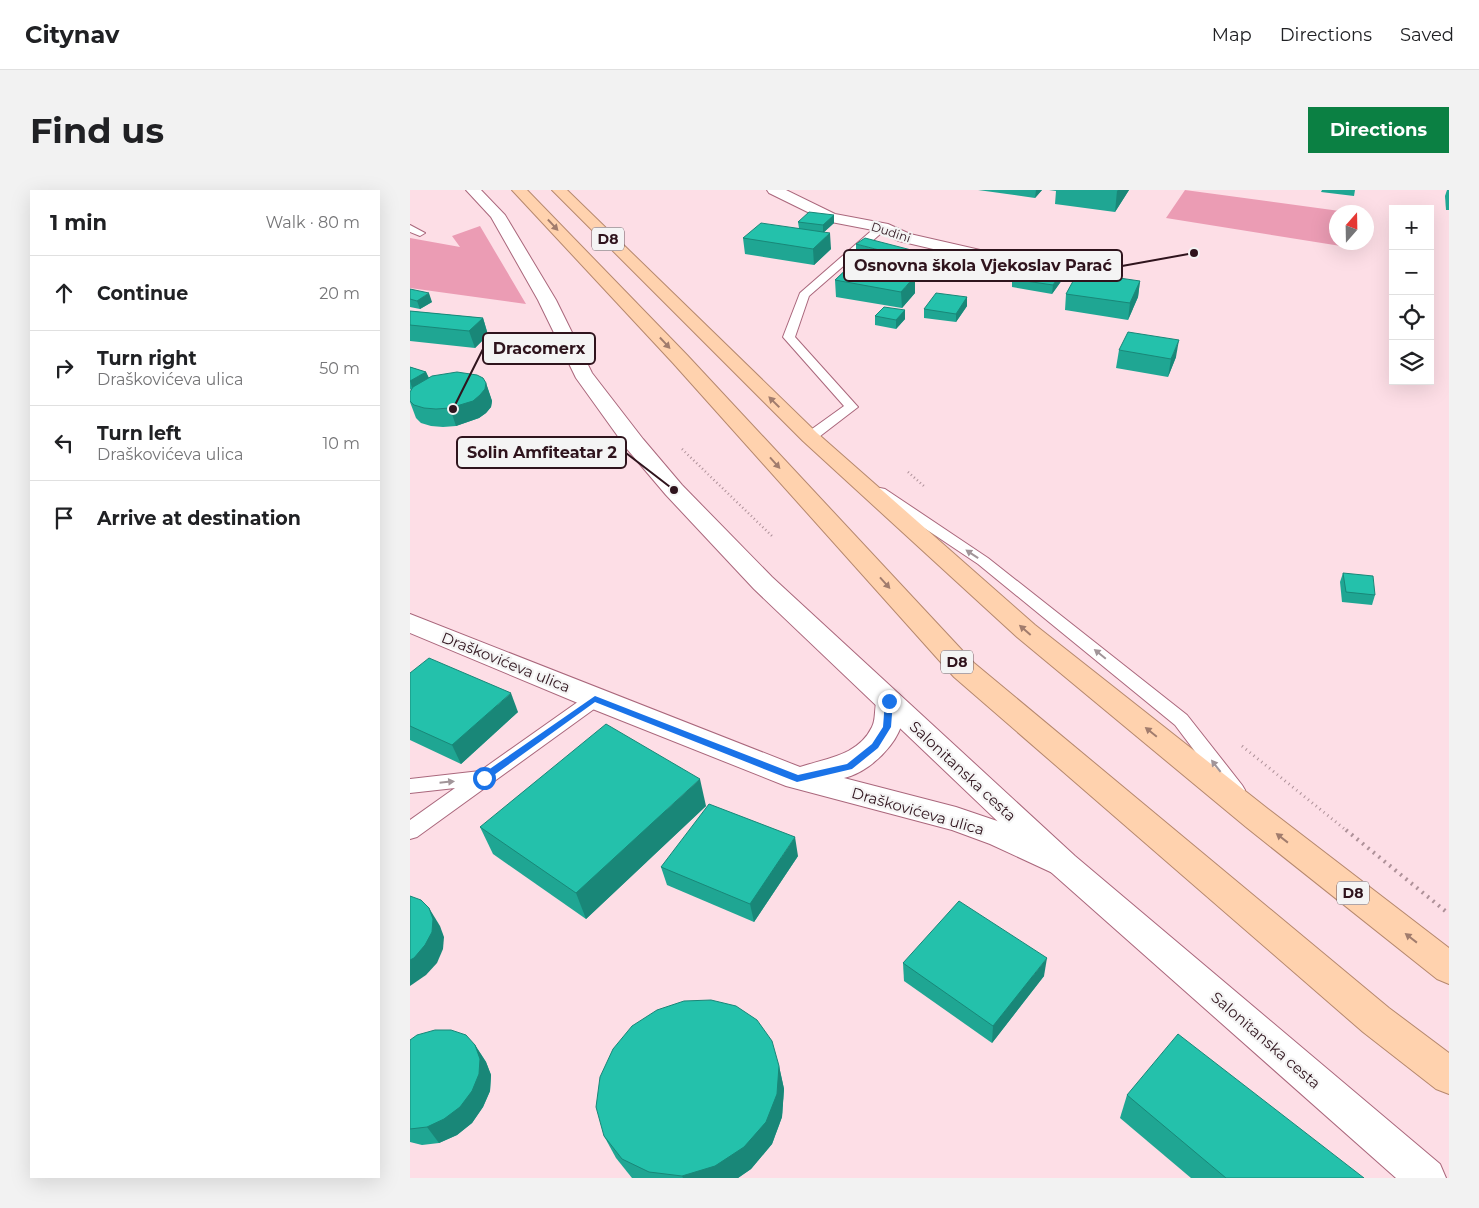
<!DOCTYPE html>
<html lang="en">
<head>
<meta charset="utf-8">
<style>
  body { margin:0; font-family:Montserrat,sans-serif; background:#f2f2f2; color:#202124 }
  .controls { position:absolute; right:15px; top:15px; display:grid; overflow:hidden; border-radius:0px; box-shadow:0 5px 20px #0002 }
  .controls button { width:45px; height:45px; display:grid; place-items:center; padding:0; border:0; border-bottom:1px solid #e0e0e0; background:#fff; color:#202124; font:25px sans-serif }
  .compass { position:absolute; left:919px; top:15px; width:45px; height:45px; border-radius:50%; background:#fff; box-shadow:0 5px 20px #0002; rotate:20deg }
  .stop { position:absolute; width:15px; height:15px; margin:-11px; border:4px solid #1a73e8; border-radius:50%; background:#fff }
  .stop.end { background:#1a73e8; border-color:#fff; box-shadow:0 1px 5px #0008 }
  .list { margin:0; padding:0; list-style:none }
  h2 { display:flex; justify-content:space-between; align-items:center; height:65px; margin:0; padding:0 20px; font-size:21px }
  h2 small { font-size:16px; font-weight:400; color:#757577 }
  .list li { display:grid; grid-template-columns:32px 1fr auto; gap:15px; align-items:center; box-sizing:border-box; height:75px; padding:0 20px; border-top:1px solid #e0e0e0 }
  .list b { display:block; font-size:19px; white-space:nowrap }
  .list p { margin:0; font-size:16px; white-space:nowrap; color:#757577 }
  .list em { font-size:16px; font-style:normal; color:#757577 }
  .icon { flex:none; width:28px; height:28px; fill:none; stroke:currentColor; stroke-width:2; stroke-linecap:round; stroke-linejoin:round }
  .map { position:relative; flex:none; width:1039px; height:988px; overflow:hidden; border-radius:0px }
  header { display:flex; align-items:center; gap:30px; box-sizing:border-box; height:70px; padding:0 25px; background:#fff; border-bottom:1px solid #e0e0e0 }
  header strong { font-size:24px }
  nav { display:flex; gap:28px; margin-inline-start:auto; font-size:18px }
  .intro { display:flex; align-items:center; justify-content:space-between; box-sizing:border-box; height:120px; padding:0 30px }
  h1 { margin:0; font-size:35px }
  .button { padding:12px 22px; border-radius:0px; background:#0b8043; color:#fff; font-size:18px; font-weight:700 }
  main { display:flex; gap:30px; padding:0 30px }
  aside { flex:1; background:#fff; border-radius:0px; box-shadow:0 5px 20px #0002 }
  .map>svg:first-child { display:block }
  .green { fill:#eb9cb4 }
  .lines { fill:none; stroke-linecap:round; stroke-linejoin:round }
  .service-casing { stroke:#aa677c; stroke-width:2 }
  .minor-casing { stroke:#aa677c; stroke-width:2 }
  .secondary-casing { stroke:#aa677c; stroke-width:2 }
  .trunk-casing { stroke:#b6886e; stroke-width:2 }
  .path-far2 { stroke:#ae9199; stroke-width:2.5; stroke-dasharray:1 3; stroke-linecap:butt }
  .path-far1 { stroke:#ae9199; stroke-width:3; stroke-dasharray:1 4; stroke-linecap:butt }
  .path { stroke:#ae9199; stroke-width:4; stroke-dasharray:2 5; stroke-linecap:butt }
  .service { fill:#fff; fill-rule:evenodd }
  .minor { fill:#fff; fill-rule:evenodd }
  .secondary { fill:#fff; fill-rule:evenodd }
  .trunk { fill:#ffd2ae; fill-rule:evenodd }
  .wall { fill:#1fa693 }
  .shaded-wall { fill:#198778 }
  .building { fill:#24c1ab; stroke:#198778 }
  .oneway { fill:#a17c6d }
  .oneway2 { fill:#a19599 }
  .route { fill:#1a73e8 }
  .labels { text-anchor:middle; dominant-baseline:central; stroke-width:4.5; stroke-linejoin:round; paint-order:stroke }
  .far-street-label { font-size:12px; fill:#2f141d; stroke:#f4f4f4 }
  .shield { fill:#f4f4f4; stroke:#6a575e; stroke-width:1 }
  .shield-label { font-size:14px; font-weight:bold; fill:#2f141d }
  .street-label { font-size:15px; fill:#2f141d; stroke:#f4f4f4 }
  .leader { fill:none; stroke:#2f141d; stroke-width:2 }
  .callout-dot { fill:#2f141d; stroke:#f4f4f4; stroke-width:2 }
  .callout { fill:#f4f4f4; stroke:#2f141d; stroke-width:2 }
  .callout-label { font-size:16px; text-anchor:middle; font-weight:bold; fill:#2f141d }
</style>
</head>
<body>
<header>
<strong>Citynav</strong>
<nav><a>Map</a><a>Directions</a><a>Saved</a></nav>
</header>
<div class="intro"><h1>Find us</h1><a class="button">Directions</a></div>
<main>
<aside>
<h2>1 min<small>Walk · 80 m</small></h2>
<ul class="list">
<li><svg class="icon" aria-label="ahead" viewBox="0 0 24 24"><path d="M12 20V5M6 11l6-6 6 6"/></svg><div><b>Continue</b></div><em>20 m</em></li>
<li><svg class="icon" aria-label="right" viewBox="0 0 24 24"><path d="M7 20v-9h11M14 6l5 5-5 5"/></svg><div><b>Turn right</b><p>Draškovićeva ulica</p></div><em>50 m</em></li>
<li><svg class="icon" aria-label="left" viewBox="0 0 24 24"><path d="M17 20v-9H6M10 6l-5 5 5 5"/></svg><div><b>Turn left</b><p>Draškovićeva ulica</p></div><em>10 m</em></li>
<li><svg class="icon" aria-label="arrive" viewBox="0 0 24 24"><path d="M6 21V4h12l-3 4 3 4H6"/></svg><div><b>Arrive at destination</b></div></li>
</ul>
</aside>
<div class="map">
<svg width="1039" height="988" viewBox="0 0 1039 988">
  <rect width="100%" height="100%" fill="#fddee6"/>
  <g class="green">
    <polygon points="775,0 937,22 926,22 926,52 939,53 937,57 756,28"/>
    <polygon points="70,36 116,114 0,98 0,48 50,57 42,46"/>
  </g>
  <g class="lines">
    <defs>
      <g id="service">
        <polygon points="472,34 477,37 476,39 399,106 385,147 448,217 405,250 395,250 393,247 395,244 434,216 373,147 390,103 468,35"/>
        <polygon points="0,35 15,43 10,46 0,42"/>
        <polygon points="470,298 475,299 578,368 777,525 832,595 835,600 832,605 825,607 818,605 765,535 568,374 465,305 463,302 465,299"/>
        <polygon points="185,503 191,504 194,509 191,514 7,647 0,649 0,630 45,598 0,603 0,589 70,581 179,504"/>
      </g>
      <g id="minor">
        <polygon points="357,0 376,0 425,24 478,34 500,44 614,70 703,86 709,87 712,91 709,95 703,96 613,80 489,51 468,41 416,31 359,3"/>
        <path d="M 0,424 L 390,577 C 416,568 448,566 462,537 C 467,527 463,515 469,504 L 479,501 L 489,504 C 508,537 465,581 434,588 L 546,617 L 602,636 L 658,663 L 663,672 L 658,681 L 647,685 L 580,654 L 542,640 L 376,596 L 175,516 L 0,443 Z"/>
      </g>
      <polygon id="secondary" points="56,0 71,0 95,25 146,110 182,183 233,249 272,295 362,387 665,666 1030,974 1036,988 986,988 643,684 344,399 256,305 217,259 166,188 128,110 81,27"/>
      <g id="trunk">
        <polygon points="102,0 117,0 277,165 564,473 979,818 1039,863 1039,904 1026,899 953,842 544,487 263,173"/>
        <polygon points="142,0 157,0 407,243 625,435 858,619 1039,758 1039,794 1027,789 836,637 607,447 393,251"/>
      </g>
    </defs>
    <use href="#service" class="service-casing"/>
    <use href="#minor" class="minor-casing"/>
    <use href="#secondary" class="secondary-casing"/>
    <use href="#trunk" class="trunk-casing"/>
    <g class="path-far2">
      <polyline points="272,259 363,347"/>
      <polyline points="498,282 515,297"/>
    </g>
    <polyline class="path-far1" points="832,556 937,641"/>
    <polyline class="path" points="936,640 1039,724"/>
    <use href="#service" class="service"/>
    <use href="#minor" class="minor"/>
    <use href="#secondary" class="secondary"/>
    <use href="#trunk" class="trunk"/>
  </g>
  <g class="wall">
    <polygon points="568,0 632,0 625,8"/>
    <polygon points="639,0 719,0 705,22 645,14 646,1"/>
    <polygon points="912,0 945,0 944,6 911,2"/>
    <polygon points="1037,0 1039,0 1039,20 1036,20 1035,6"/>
    <polygon points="424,25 424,33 414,42 421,59 404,75 335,64 333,48 389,38 388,32"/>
    <polygon points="446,54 509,70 500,77 460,66 461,73 455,78 505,103 492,118 426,107 425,90 435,80 434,80 433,72 446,62"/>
    <polygon points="523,73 562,81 553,89 523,82"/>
    <polygon points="602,89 652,90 642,104 602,97"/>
    <polygon points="730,91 728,107 718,130 655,120 656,104"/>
    <polygon points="0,99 22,112 10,119 0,117"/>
    <polygon points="557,107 557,116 546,132 514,128 514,119"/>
    <polygon points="495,120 495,129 486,139 465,135 465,126"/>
    <polygon points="0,121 73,128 78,145 65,158 0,151"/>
    <polygon points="709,160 766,167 758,187 706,178"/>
    <polygon points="0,177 16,182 19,188 76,193 82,211 81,217 76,223 69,228 46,236 33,237 21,236 11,233 6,228 0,212 0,202 1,200 0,199"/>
    <polygon points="933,383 965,405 962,415 932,412 930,392"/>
    <polygon points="0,483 108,522 51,574 0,550"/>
    <polygon points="296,616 176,729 83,664 70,637"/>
    <polygon points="388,666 344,732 257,695 251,677"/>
    <polygon points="493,773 634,786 582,853 494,791"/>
    <polygon points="0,850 65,855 76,872 81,885 80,901 73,917 62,933 47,945 29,953 12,955 0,952"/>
    <polygon points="369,876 374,899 372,927 362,954 341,979 328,988 222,988 206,968 194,946"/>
    <polygon points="717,905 954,988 781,988 710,928"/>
  </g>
  <g class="shaded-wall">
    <polygon points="626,0 632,0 625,8"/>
    <polygon points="708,0 719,0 705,22 707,1"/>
    <polygon points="424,25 424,33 413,43 413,35"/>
    <polygon points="420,43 421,59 404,75 403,59"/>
    <polygon points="509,62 509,70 500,77 500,68"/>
    <polygon points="460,64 461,73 450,83 449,74"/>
    <polygon points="563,73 562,81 553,89 554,81"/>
    <polygon points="653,81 652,90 642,104 643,95"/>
    <polygon points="505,86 505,103 492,118 491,102"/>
    <polygon points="730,91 728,107 718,130 720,113"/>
    <polygon points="19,103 22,112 10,119 7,111"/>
    <polygon points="557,107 557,116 546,132 546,124"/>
    <polygon points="495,120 495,129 486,139 486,130"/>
    <polygon points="73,128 78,145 65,158 59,141"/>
    <polygon points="769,150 766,167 758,187 761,169"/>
    <polygon points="16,182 20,191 3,201 0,191"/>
    <polygon points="76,193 82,211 81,217 76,223 69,228 46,236 40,218"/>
    <polygon points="101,503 108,522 51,574 42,555"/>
    <polygon points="290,589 296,616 176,729 166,703"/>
    <polygon points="385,647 388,666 344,732 340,714"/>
    <polygon points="19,718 30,736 34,747 33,759 27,773 16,785 0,796 0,770"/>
    <polygon points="637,768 634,786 582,853 583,836"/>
    <polygon points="65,855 76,872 81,885 80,901 73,917 62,933 47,945 29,953 17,937"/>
    <polygon points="369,876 374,899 372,927 362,954 341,979 328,988 273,988 272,986"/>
  </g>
  <g class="building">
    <polygon points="399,22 424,25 413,35 388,32"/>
    <polygon points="351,33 420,43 403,59 333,48"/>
    <polygon points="455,48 509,62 500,68 446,54"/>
    <polygon points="444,62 460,64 449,74 433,72"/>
    <polygon points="613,75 653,81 643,95 602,89"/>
    <polygon points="440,76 505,86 491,102 425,90"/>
    <polygon points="668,82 730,91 720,113 656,104"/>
    <polygon points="0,99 19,103 7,111 0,109"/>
    <polygon points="526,103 557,107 546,124 514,119"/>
    <polygon points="474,117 495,120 486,130 465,126"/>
    <polygon points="0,121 73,128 59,141 0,135"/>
    <polygon points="718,142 769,150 761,169 709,160"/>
    <polygon points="0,177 16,182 0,191"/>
    <polygon points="47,182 67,185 73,188 76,193 75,199 70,205 63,211 40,218 26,219 14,218 4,215 0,211 0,202 3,197 22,186"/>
    <polygon points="933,383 963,386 965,405 936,402"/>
    <polygon points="19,468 101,503 42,555 0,536 0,483"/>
    <polygon points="196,534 290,589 166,703 70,637"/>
    <polygon points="299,614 385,647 340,714 251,677"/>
    <polygon points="0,706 11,710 19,718 23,729 22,742 15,755 4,768 0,770"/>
    <polygon points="549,711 637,768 583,836 493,773"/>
    <polygon points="301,810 326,816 347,830 362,851 369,876 367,904 356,932 334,957 305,976 272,986 239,982 212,969 194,946 186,917 190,887 203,859 222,836 247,820 274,811"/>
    <polygon points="25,840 41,840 56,845 65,855 70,869 69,884 62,901 50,917 34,929 17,937 0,939 0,850 7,845"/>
    <polygon points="768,844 954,988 816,988 717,905"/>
  </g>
  <defs><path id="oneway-solid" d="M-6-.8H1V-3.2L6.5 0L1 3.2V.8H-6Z" transform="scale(1.25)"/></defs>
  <g class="oneway">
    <use href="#oneway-solid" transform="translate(143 35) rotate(47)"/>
    <use href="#oneway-solid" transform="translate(255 153) rotate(47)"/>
    <use href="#oneway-solid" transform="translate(364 212) rotate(-135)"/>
    <use href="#oneway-solid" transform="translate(365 273) rotate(48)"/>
    <use href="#oneway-solid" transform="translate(475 393) rotate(48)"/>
    <use href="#oneway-solid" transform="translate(615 440) rotate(-139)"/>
    <use href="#oneway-solid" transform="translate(741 542) rotate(-141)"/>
    <use href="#oneway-solid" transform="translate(872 648) rotate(-142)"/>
    <use href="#oneway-solid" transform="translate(1001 748) rotate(-142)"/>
  </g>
  <g class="oneway2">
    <use href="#oneway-solid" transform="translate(562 364) rotate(-146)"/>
    <use href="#oneway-solid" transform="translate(690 464) rotate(-141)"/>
    <use href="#oneway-solid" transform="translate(806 576) rotate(-128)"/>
    <use href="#oneway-solid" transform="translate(37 592) rotate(-6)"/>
  </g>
  <polygon class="route" points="185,506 388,585 437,574 462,554 473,537 475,511 479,508 483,511 481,537 468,558 442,579 387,592 185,512 77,590 71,590 71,585"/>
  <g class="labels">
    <g class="far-street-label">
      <text transform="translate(481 42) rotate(18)">Dudini</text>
    </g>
    <g class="shield">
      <rect x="182" y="37.5" width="32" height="23" rx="4"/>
      <rect x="531" y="460.5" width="32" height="23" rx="4"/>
      <rect x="927" y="691.5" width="32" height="23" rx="4"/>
    </g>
    <g class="shield-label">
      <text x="198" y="49">D8</text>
      <text x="547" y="472">D8</text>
      <text x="943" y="703">D8</text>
    </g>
    <g class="street-label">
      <text transform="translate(96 472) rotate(22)">Draškovićeva ulica</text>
      <text transform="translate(553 581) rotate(43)">Salonitanska cesta</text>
      <text transform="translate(508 621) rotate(16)">Draškovićeva ulica</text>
      <text transform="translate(856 850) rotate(41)">Salonitanska cesta</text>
    </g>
  </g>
  <path class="leader" d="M784 63L712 76M43 219L73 159M264 300L216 263"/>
  <g class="callout-dot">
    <circle cx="784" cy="63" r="5"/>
    <circle cx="43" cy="219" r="5"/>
    <circle cx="264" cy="300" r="5"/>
  </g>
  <g class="callout">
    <rect x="434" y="60" width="278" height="31" rx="5"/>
    <rect x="73" y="143" width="112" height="31" rx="5"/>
    <rect x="47" y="247" width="169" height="31" rx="5"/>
  </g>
  <g class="callout-label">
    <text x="573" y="81">Osnovna škola Vjekoslav Parać</text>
    <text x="129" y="164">Dracomerx</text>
    <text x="132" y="268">Solin Amfiteatar 2</text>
  </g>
</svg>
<div class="controls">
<button>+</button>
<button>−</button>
<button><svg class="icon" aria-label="locate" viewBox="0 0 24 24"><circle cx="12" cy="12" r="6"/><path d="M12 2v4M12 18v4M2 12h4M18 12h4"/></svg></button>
<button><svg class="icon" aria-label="layers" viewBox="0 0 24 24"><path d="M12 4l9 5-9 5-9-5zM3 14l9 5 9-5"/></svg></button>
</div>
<svg class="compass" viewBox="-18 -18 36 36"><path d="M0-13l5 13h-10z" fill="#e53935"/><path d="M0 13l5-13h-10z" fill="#757577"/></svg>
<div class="stop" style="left:74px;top:588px"></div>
<div class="stop end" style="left:479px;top:511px"></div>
</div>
</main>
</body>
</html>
